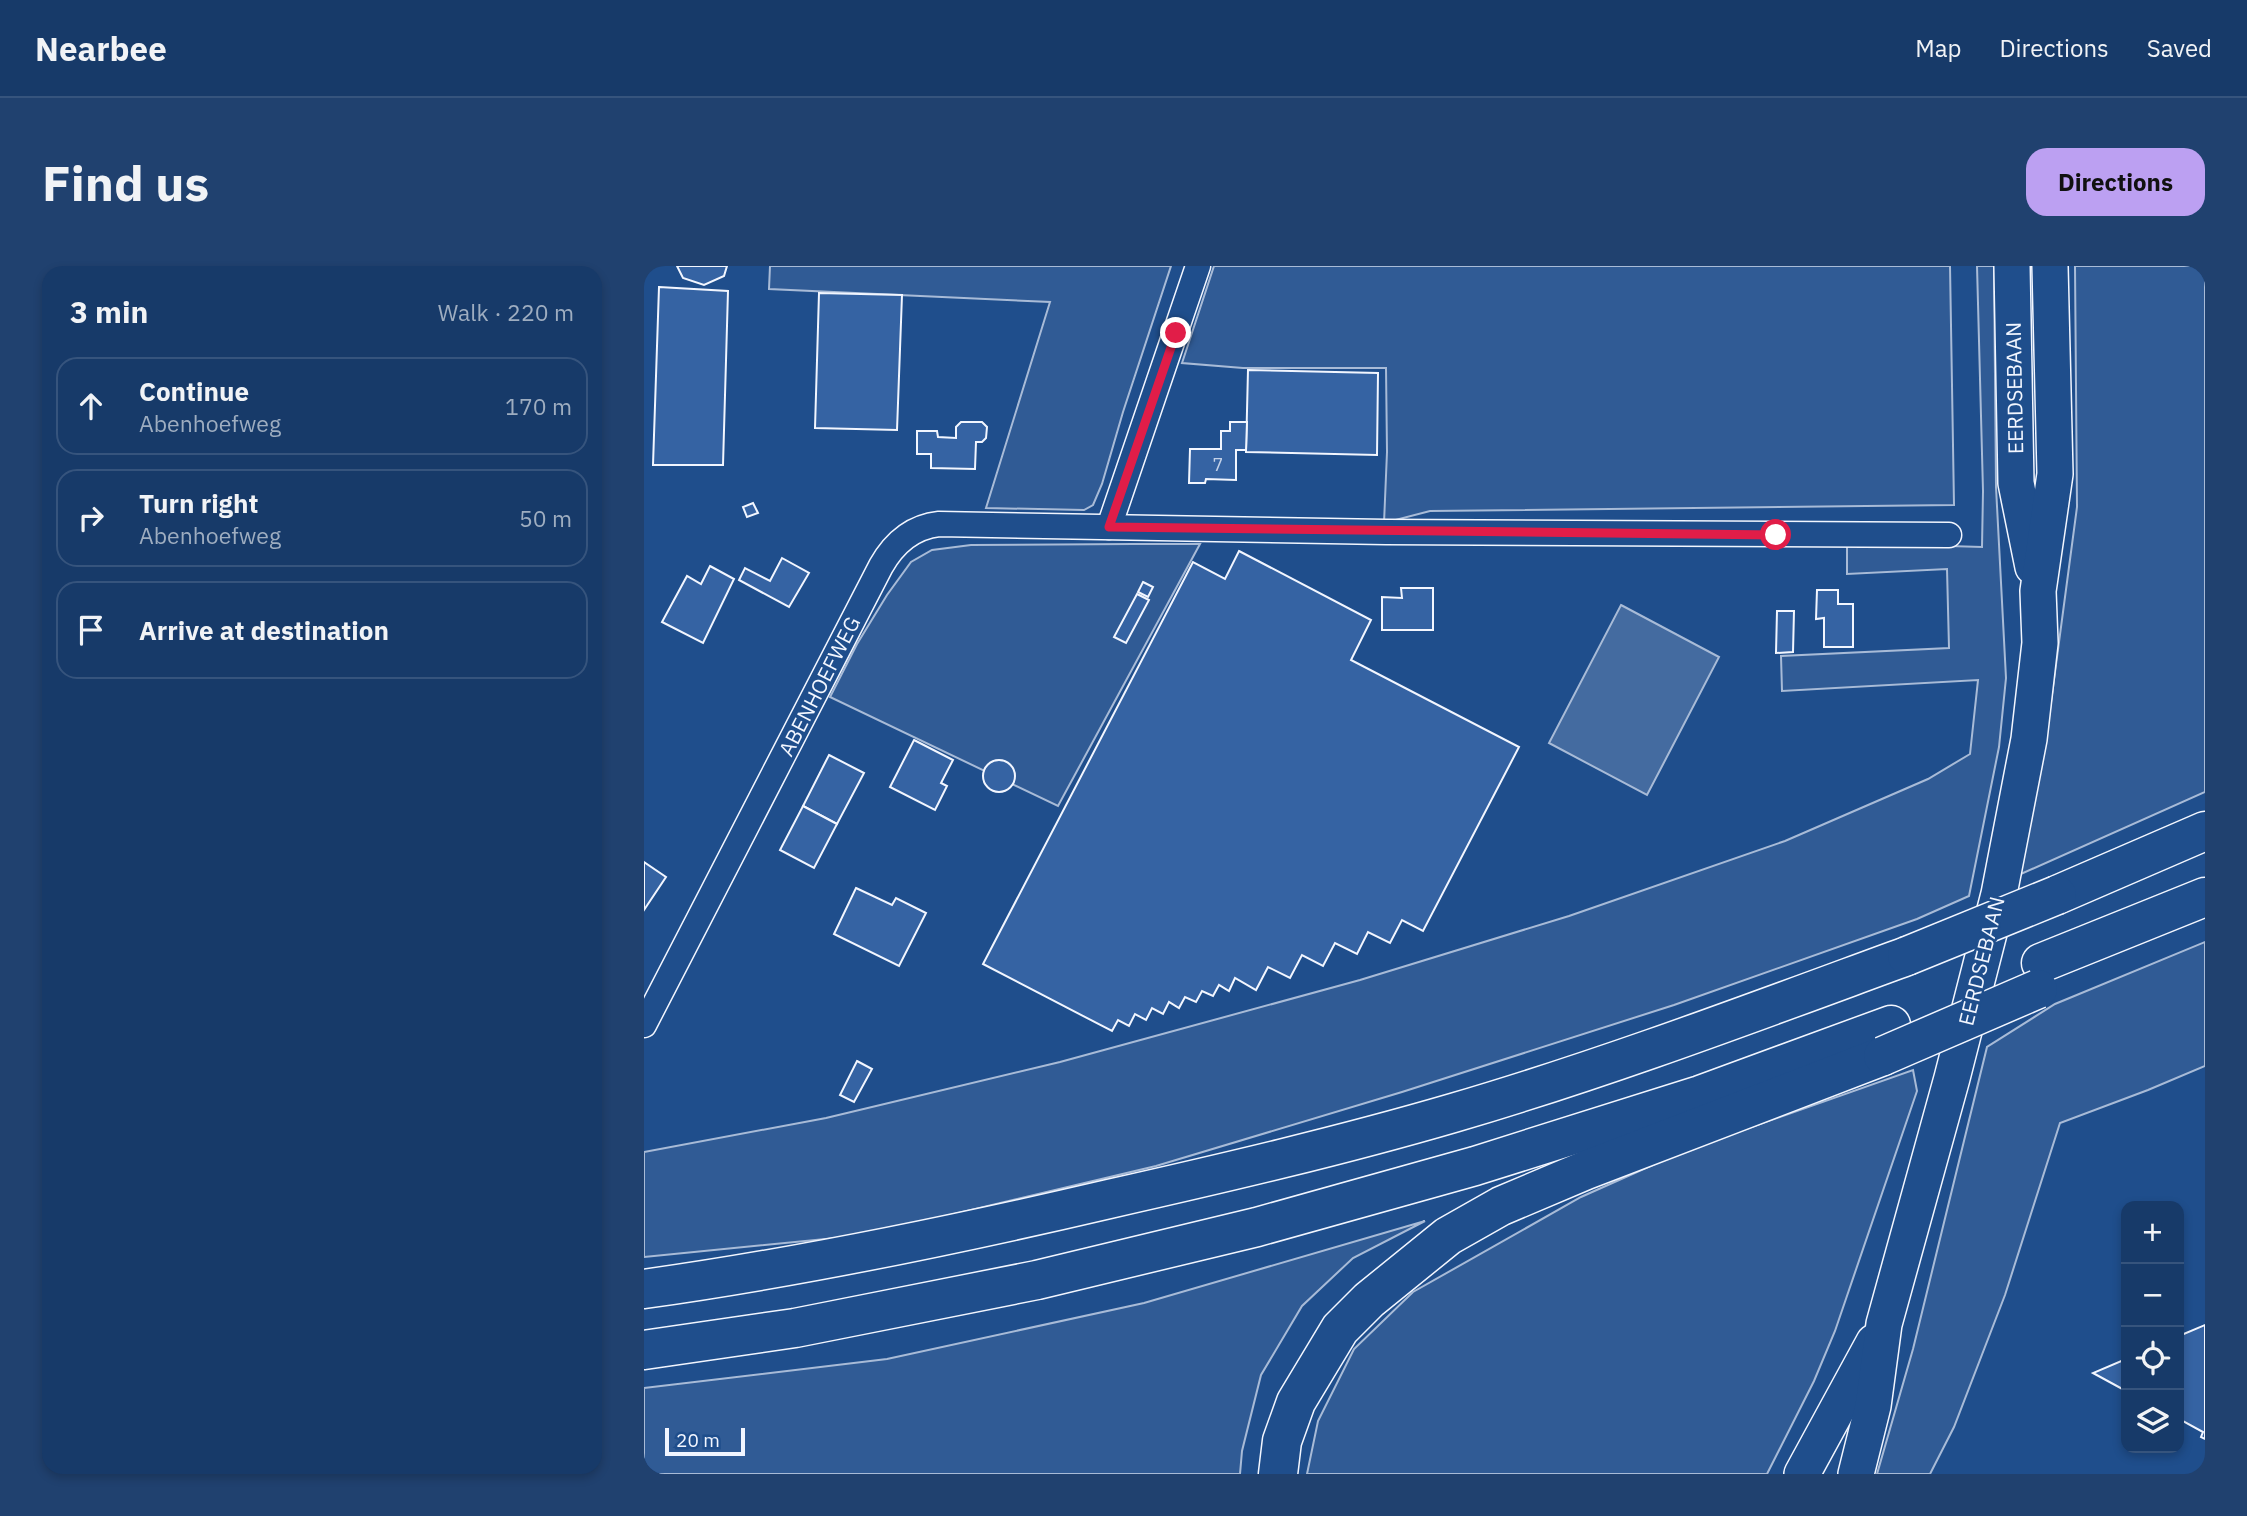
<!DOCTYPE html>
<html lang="en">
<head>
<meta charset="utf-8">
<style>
  body { margin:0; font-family:"IBM Plex Sans",sans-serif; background:#20416f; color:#f1f3f6 }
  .controls { position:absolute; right:21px; bottom:21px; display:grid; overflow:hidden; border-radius:14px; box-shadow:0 4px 10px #0003 }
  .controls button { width:63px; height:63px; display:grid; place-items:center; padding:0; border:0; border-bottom:2px solid #36547d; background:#173a69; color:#f1f3f6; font:35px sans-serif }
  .scale { position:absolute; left:21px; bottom:18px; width:80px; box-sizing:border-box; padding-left:7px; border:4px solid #f2f6ff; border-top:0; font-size:19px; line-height:24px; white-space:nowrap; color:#f2f6ff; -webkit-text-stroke:5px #1f4e8c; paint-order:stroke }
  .stop { position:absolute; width:21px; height:21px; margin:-16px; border:5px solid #e11d48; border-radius:50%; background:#fff }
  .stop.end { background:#e11d48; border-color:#fff; box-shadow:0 2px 7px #0008 }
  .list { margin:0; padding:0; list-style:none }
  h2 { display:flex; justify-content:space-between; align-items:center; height:91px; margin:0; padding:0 28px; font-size:30px }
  h2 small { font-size:23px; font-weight:400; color:#9eadc0 }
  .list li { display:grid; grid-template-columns:46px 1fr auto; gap:21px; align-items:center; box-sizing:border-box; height:98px; margin:0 14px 14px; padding:0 14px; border:2px solid #36547d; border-radius:21px }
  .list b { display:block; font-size:26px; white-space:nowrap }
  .list p { margin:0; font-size:23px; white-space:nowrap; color:#9eadc0 }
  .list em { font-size:23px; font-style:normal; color:#9eadc0 }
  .icon { flex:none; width:38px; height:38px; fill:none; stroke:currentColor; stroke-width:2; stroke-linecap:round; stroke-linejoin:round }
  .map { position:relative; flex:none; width:1561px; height:1208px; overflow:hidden; border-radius:21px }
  header { display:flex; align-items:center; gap:42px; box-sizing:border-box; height:98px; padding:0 35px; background:#173a69; border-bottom:2px solid #36547d }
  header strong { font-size:33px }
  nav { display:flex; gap:38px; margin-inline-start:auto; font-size:24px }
  .intro { display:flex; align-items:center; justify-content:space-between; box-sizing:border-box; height:168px; padding:0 42px }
  h1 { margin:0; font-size:49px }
  .button { padding:18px 32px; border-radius:21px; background:#bca0f2; color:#111; font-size:24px; font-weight:700 }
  main { display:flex; gap:42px; padding:0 42px }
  aside { flex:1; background:#173a69; border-radius:21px; box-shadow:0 4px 10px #0003 }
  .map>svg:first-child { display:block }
  .built { fill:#305b95; stroke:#a8bbd7; stroke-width:2 }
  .water { fill:#446ba0; stroke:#a8bbd7; stroke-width:2 }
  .building { fill:#3563a3; stroke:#f2f6ff; stroke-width:2 }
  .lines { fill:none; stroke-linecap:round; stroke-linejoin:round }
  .street-casing { stroke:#f2f6ff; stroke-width:27 }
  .secondary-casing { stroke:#f2f6ff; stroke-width:38 }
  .highway-casing { stroke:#f2f6ff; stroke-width:41 }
  .street { stroke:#1f4e8c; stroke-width:24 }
  .secondary { stroke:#1f4e8c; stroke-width:35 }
  .highway { stroke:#1f4e8c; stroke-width:38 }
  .highway-bridge-casing { stroke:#f2f6ff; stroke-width:41; stroke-linecap:butt }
  .highway-bridge { stroke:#1f4e8c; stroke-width:38 }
  .route { stroke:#e11d48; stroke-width:9 }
  .labels { text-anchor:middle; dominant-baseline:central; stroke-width:5; stroke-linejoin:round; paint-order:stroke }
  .number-label { font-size:18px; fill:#c3d1e8 }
  .street-label { font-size:21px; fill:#f2f6ff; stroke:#1f4e8c }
</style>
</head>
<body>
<header>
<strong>Nearbee</strong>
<nav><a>Map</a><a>Directions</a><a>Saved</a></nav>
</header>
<div class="intro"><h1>Find us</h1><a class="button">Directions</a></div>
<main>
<aside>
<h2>3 min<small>Walk · 220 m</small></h2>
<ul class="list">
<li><svg class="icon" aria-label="ahead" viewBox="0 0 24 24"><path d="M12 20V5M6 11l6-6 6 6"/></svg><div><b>Continue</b><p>Abenhoefweg</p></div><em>170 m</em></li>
<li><svg class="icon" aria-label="right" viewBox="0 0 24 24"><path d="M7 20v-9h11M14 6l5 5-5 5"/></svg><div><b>Turn right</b><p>Abenhoefweg</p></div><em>50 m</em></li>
<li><svg class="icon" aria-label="arrive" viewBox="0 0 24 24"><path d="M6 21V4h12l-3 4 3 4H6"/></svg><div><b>Arrive at destination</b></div></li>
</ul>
</aside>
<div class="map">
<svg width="1561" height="1208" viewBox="0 0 1561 1208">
  <rect width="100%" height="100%" fill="#1f4e8c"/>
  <g class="built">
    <polygon points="126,0 527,0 479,146 458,218 449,239 440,244 342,242 406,36 125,23"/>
    <polygon points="570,0 1306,0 1310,239 786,245 740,257 743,186 742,102 599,102 538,97"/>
    <polygon points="1333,0 1350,0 1352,221 1362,412 1355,481 1325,630 1273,653 1030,739 758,826 512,900 222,969 0,991 0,886 182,852 416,796 716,714 925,650 1141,575 1284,513 1326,488 1334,414 1138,425 1137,390 1305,382 1303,303 1203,308 1203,277 1338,281 1339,225"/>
    <polygon points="1431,0 1561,0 1561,526 1368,612 1403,466 1433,241"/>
    <polygon points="489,278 556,278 414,540 186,431 213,378 243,329 267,296 288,284 327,279"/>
    <polygon points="1561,676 1561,800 1504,824 1416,857 1361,1029 1310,1161 1286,1208 1233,1208 1269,1083 1343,781 1411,738"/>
    <polygon points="1269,804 1273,825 1191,1065 1170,1115 1123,1208 663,1208 674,1155 710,1083 769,1026 937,931 1040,885"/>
    <polygon points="781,955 709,992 658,1040 617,1109 598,1185 596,1208 0,1208 0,1122 243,1093 500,1037"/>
  </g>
  <polygon class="water" points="977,339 1075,391 1003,529 905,477"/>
  <g class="building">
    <polygon points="33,0 83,0 80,10 60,19 39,12"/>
    <polygon points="15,21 84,25 79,199 9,199"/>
    <polygon points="175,27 258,29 253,164 171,162"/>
    <polygon points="604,104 734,107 733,189 602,186"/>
    <polygon points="317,156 338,156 343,161 342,172 338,176 332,176 331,203 287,202 287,188 273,188 273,165 293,165 294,171 312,172 312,161"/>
    <polygon points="586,156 603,156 602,184 592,184 592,214 562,213 561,217 545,217 546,183 577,183 577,165 586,165"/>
    <polygon points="109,237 114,247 103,251 99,241"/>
    <polygon points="595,285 727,354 707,394 875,481 779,665 758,654 746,677 724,666 713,688 691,677 679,700 658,689 646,712 624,701 612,724 591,712 585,725 575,719 569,730 558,725 552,736 541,731 535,742 525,736 519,748 508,742 502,754 491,748 485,760 474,754 468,765 339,698 549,296 581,313"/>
    <polygon points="138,292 165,307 145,341 95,314 101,302 126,315"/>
    <polygon points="66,300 90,313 59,377 18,356 43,310 57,318"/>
    <polygon points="499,316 509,321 504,331 494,326"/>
    <polygon points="757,322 789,322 789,364 738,364 738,331 758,332"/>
    <polygon points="1173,324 1194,324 1194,338 1209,338 1209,381 1180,381 1180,352 1172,353"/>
    <polygon points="493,328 505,334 482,377 470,371"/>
    <polygon points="1133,345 1150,345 1149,386 1132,387"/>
    <polygon points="270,474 309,494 297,517 303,520 291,544 246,521"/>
    <polygon points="185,489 220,507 193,558 159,540"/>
    <circle cx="355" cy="510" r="16"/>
    <polygon points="159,540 193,558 170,602 136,584"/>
    <polygon points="0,596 22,611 0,644"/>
    <polygon points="212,622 248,639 252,632 282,647 255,700 190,668"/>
    <polygon points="213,795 228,803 210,836 196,829"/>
    <polygon points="1561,1059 1561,1173 1557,1171 1559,1166 1535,1153 1535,1070"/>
    <polygon points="1482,1093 1482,1125 1449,1107"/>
  </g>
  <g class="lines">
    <defs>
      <g id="street">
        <polyline points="465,261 554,0"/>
        <path d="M 0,759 L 237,300 C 250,277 268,261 295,258 L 742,266 L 1305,269"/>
      </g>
      <g id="secondary">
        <polyline points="1368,0 1372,217 1389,301"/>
        <polyline points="1158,1208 1230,1076"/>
        <polyline points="1212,1208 1229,1140 1240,1058 1308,812 1355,628 1385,473 1396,377 1394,325 1411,208 1406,0"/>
      </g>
      <g id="highway">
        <polyline points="1413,629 1561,565"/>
        <polyline points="1397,697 1561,631"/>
        <path d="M 0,1023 C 157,1001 311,969 465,933 C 580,907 696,880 809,847 C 963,802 1113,745 1263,690"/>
        <polyline points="0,1084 151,1062 393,1014 613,961 831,900 1056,829 1247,759"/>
        <polyline points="634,1208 638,1175 652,1136 696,1063 725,1034 804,970 857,940 942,904 1239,790"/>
      </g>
    </defs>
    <use href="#street" class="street-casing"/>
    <use href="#secondary" class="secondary-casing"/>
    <use href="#highway" class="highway-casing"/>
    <use href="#street" class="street"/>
    <use href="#secondary" class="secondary"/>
    <use href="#highway" class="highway"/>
    <defs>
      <g id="highway-bridge">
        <polyline points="1263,690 1413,629"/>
        <polyline points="1239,790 1394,723"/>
      </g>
    </defs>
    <use href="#highway-bridge" class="highway-bridge-casing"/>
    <use href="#highway-bridge" class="highway-bridge"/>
  </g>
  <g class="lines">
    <polyline class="route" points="532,67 465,261 1132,269"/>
  </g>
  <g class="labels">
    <g class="number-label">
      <text x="574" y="198">7</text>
    </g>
    <g class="street-label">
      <text transform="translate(1370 122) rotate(-91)">EERDSEBAAN</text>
      <text transform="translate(175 420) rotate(-63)">ABENHOEFWEG</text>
      <text transform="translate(1337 695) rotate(-76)">EERDSEBAAN</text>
    </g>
  </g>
</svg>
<div class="controls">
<button>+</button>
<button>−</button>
<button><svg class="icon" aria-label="locate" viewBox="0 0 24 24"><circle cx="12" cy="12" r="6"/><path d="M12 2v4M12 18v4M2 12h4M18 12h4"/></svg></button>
<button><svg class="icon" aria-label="layers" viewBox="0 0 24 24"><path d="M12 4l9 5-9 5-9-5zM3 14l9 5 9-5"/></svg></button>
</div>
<div class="scale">20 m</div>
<div class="stop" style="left:1132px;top:269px"></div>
<div class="stop end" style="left:532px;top:67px"></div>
</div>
</main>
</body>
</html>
